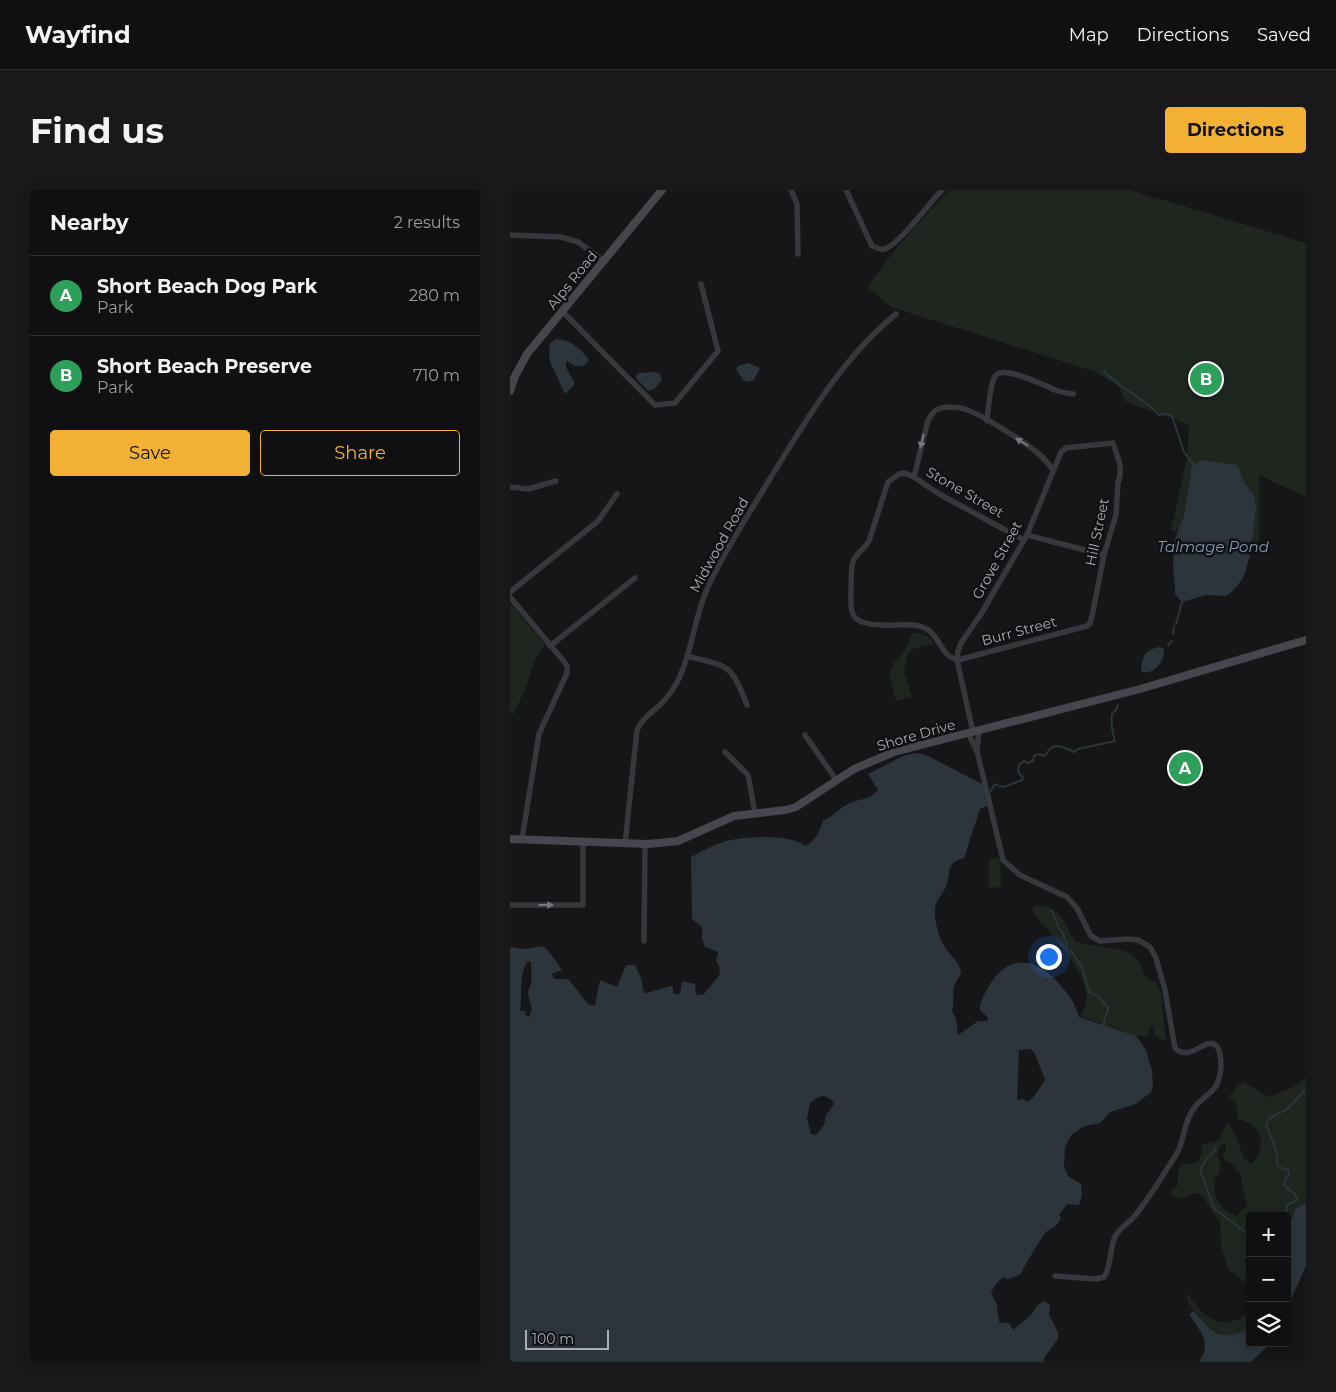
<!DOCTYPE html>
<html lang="en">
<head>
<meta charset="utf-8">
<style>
  body { margin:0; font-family:Montserrat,sans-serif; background:#19191b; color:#f1f3f6 }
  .controls { position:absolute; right:15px; bottom:15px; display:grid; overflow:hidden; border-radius:5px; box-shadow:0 2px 12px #0003 }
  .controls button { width:45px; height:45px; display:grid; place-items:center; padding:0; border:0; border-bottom:1px solid #303032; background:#101012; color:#f1f3f6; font:25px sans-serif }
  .scale { position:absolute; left:15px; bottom:12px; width:84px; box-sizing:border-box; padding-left:5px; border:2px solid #a8adb8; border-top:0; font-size:14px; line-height:18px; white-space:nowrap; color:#a8adb8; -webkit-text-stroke:4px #111113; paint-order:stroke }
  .you { position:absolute; left:538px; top:766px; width:18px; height:18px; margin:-12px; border:4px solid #fff; border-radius:50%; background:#1a73e8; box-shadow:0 0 0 8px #1a73e833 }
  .badge { display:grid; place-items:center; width:32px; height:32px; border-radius:50%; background:#f2b134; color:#fff; font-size:16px; font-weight:700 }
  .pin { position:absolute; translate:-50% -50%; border:2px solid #fff; box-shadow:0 1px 5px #0006 }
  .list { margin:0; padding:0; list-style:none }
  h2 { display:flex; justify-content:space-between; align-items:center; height:65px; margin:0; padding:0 20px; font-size:21px }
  h2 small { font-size:16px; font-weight:400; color:#9c9d9f }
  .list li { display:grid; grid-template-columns:32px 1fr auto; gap:15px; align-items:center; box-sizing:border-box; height:80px; padding:0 20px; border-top:1px solid #303032 }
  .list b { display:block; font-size:19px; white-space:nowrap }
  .list p { margin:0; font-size:16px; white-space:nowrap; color:#9c9d9f }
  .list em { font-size:16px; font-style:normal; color:#9c9d9f }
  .actions { display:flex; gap:10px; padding:15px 20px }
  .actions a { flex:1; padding:11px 0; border:1px solid #f2b134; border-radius:5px; text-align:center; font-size:18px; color:#f2b134 }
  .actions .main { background:#f2b134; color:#111 }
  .icon { flex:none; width:28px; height:28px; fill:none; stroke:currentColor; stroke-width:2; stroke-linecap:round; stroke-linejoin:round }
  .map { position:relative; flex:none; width:796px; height:1172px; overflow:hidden; border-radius:5px }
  header { display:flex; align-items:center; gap:30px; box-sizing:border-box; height:70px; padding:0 25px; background:#101012; border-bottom:1px solid #303032 }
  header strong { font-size:24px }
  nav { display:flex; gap:28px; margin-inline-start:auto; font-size:18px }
  .intro { display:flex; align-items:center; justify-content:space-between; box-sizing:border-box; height:120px; padding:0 30px }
  h1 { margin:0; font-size:35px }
  .button { padding:12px 22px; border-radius:5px; background:#f2b134; color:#111; font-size:18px; font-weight:700 }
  main { display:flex; gap:30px; padding:0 30px }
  aside { flex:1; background:#101012; border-radius:5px; box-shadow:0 2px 12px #0003 }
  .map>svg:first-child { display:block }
  .green { fill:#1e261f; fill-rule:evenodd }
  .water { fill:#2c353c; fill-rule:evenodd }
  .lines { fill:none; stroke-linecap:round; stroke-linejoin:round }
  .stream { stroke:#2c353c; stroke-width:2 }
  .street { stroke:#37383d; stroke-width:5.5 }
  .secondary { stroke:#45474d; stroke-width:8 }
  .oneway { fill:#757881 }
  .labels { text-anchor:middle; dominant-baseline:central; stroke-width:5; stroke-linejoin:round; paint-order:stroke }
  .street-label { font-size:14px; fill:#a8adb8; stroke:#111113 }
  .water-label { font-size:15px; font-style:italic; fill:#7f9bb3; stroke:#111113 }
</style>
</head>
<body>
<header>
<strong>Wayfind</strong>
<nav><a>Map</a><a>Directions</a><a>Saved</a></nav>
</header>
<div class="intro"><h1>Find us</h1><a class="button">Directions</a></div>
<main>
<aside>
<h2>Nearby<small>2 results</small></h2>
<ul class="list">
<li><span class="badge" style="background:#2e9e5b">A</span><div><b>Short Beach Dog Park</b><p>Park</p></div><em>280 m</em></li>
<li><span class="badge" style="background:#2e9e5b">B</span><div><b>Short Beach Preserve</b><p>Park</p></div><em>710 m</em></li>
</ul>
<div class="actions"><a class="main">Save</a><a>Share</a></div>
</aside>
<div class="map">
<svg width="796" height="1172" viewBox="0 0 796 1172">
  <rect width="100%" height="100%" fill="#161618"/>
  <g class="green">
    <polygon points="439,0 620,0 796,53 796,307 749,285 749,363 661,340 677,268 679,235 615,211 609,196 583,181 381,117 357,97 387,57"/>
    <path d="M 2,415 L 35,455 C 24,465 23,478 18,491 C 14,503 8,514 3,525 L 0,520 L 0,416 Z"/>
    <polygon points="403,442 417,446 424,453 405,458 398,463 394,482 402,507 386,511 379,484 383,474 395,461"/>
    <polygon points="680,559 688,592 673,601 659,563"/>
    <polygon points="479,668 490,668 491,697 479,698"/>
    <path d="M 524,715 C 549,715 555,731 565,752 C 573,753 581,755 588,756 C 609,760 630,759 634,785 L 647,794 L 651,804 L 656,852 L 645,845 L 642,834 L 639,839 L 638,845 L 636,847 L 630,845 L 626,846 L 570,826 C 595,791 539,747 522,720 Z"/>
    <path d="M 796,887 L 796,1014 L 786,1018 L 777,1042 L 777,1026 L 740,1026 L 740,1131 L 736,1140 C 713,1151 704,1144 689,1126 C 682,1118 677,1113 676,1102 C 692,1125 709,1143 736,1125 L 738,1114 L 736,1093 L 718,1079 L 711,1055 L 710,1031 L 700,1019 L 694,1006 L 687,1003 C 676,1007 672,1011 661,1005 L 662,1000 L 668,995 C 665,963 682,980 689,969 C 692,965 691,958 693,954 C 714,949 709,951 717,932 L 727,948 L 734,969 L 742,974 C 751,962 757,947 742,935 C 739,932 732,931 728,929 L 726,913 L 719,907 L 727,896 L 734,892 L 759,907 L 781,898 ZM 716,953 L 716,960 L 712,965 L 715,971 L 719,971 L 730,984 L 737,1015 L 726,1026 C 708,1018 702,1007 705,988 L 709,984 L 711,976 L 707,964 L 710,955 Z"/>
  </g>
  <g class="water">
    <path d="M 46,149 C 60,149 71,159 79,170 C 74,179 64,177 57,171 L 56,172 L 56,177 L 65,194 L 55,204 L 41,174 L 39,166 L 40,153 Z"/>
    <polygon points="239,173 250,178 244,190 238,192 233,190 226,179 228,176"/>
    <polygon points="144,182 150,184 152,190 144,199 138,201 126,188 126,185 129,183"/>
    <polygon points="692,270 727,275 735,294 744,306 746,317 740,366 733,388 724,400 716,406 696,405 672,412 665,404 665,399 663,376 665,349 674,326 682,276"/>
    <path d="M 650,457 L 654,459 C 655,472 644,485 631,482 C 632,466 634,460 650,457 Z"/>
    <path d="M 406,563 L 416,565 L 472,594 L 477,616 L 470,619 L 454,668 C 434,674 442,679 437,694 C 435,702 426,709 425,718 C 424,731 429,749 436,759 C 442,767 449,772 451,782 C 450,787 447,789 445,794 C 442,802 445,812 442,821 L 446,829 L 448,845 L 468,831 L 477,831 L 478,828 L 470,820 L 470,815 C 491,760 526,760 559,806 C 564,812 566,820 569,827 L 626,846 L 635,858 L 642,880 L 643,898 L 640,903 L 626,914 L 600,922 L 590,933 L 575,936 L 562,944 L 555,957 L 554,976 L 558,986 L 571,994 L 572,1005 L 569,1015 L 557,1014 L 549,1025 L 551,1028 C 548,1036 543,1037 536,1042 C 533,1045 513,1078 511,1084 L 499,1089 L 493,1087 L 486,1094 L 481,1102 C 482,1107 486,1110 487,1115 C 488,1121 487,1126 490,1133 C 498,1132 500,1133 503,1140 L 522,1124 L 526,1117 L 533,1111 L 540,1114 L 539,1125 L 548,1142 L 548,1149 L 534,1168 L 534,1172 L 0,1172 L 0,757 L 14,759 L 33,756 L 41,764 L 52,780 L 42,784 L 44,789 L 58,789 L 79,815 L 85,815 L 90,790 L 107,797 L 116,775 L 125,775 L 131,788 L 134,803 C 145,802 152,797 163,796 L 163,804 L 170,804 L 172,791 L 185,794 L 186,805 L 194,804 L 210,784 L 209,776 L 206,771 L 208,762 L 195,757 L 192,749 L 192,737 L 182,729 L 181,667 C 194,660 207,653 221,650 C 239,646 281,644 295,656 C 305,652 310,641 313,631 C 322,627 330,618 340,613 C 351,608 359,611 368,600 L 358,584 L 393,566 ZM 18,771 L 21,772 C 21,779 22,787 21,794 C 20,797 18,799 18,802 C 18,811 25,817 19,827 L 16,826 L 15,821 L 10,821 C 13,803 8,786 18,771 ZM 521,859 L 525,864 L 535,890 L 525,905 L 518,912 L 513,909 L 507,910 L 509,860 ZM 314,906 L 322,910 L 324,914 L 316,925 L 314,935 L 306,945 L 301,944 L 297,929 L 300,913 L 308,907 Z"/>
    <polygon points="796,1014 796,1076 777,1118 777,1042 786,1018"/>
    <path d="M 684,1121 C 700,1140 709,1153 736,1140 L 740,1131 L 740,1153 L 761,1153 L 741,1172 L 689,1172 C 703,1152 690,1142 679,1124 Z"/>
  </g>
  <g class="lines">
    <g class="stream">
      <path d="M 594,181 C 610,200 633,206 649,225 L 656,224 L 662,226 L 674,262 L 683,274"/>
      <polyline points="666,434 672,412"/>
      <polyline points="663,444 664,437"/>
      <polyline points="658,455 662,451"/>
      <path d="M 480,602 L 485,594 C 494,599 496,596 504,593 C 507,592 510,591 512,590 L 513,588 L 508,582 L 509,575 L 514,571 L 518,573 L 523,571 L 524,566 L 528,564 L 534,566 C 536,564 538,562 540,559 C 547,552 556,559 564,562 L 568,559 L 605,551 C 602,540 601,535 602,524 L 606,520 L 608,515"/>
      <polyline points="542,721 549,739 554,744 554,748 558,755"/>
      <path d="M 561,760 L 573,780 L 579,802 L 588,806 L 598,817 C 599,824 593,827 594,835"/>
      <polyline points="706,959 703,963 696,969 690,980 704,1018 740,1046"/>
      <path d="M 776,1026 L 777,1015 L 787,1010 L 785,1004 L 774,995 L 775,990 L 779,985 L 778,980 L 771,978 L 767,975 C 768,959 762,949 756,935 C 759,926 767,925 775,920 C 782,915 789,907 795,900"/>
    </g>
    <g class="street">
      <polyline points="281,0 287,14 288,64"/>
      <path d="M 336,0 L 362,56 C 366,58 369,60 374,59 C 387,57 420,12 432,0"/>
      <polyline points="0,45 51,47 68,52 94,71"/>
      <polyline points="52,121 145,215 165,213 208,161 191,94"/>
      <path d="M 477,231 C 478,222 480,191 486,185 C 495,175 537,197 548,201 C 553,203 558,203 563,204"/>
      <path d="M 404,287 L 418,230 C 421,226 423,221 428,219 C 435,216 447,217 455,219 C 472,225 517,253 530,265 C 535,269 539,275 543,280"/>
      <polyline points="0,297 18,299 46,291"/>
      <polyline points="517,345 594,365"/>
      <polyline points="0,402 88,331 107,304"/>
      <polyline points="0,407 52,469 57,476 57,483 29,544 12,649"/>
      <polyline points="40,456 125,388"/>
      <path d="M 177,466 C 220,477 220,473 237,515"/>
      <path d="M 463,542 L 447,470 L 448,461 L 451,453 L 471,424 L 517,345 L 551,262 L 556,258 L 603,253 C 607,265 614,280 608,292 L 606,325 L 594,365 L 582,426 L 580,433 L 577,436 L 452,469 C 432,472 431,447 417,439 C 404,432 385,436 371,435 C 337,433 341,423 341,395 C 342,387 340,377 344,369 C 348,362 355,358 359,351 L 378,292 L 389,284 L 395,283 L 404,287 L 429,304 L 514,350"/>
      <path d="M 458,543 L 467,561 L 493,670 L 510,685 L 557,707 L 567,718 L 581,746 L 590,751 L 618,749 L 628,750 L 640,757 L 646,768 L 655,800 L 665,858 C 681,874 698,842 708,858 C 711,864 711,871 711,877 C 709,907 692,902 681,923 C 673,936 674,952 666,965 C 652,986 639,1009 623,1028 C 617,1034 608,1039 605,1047 C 599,1060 602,1075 594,1087 L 586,1089 L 545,1086"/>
      <polyline points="295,545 327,591"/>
      <polyline points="467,561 469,540"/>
      <polyline points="215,562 238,585 245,623"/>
      <path d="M 115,654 L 127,540 C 132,529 141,523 150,515 C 159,506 166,496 171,484 C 183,456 185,425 198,397 C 214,361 238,326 258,292 C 295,232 331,169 386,124"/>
      <polyline points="0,715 73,715 73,652"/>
      <polyline points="134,751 135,654"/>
    </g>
    <g class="secondary">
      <polyline points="0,201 5,186 17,164 152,0"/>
      <polyline points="0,649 138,654 168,651 224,626 275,620 286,617 344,579 384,562 630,499 796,450"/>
    </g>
  </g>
  <defs><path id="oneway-solid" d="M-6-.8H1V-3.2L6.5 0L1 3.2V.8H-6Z" transform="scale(1.25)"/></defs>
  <g class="oneway">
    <use href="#oneway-solid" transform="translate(412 251) rotate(104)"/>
    <use href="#oneway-solid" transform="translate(512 252) rotate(-148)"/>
    <use href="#oneway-solid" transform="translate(36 715)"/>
  </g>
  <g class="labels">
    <g class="street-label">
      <text transform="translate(62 90) rotate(-51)">Alps Road</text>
      <text transform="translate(455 302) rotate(30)">Stone Street</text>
      <text transform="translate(587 342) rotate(-78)">Hill Street</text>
      <text transform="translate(209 355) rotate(-61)">Midwood Road</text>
      <text transform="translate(487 370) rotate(-61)">Grove Street</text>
      <text transform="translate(509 441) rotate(-15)">Burr Street</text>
      <text transform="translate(406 545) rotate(-16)">Shore Drive</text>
    </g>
    <g class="water-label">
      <text x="703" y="356">Talmage Pond</text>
    </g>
  </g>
</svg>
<div class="controls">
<button>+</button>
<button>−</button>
<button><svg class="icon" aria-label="layers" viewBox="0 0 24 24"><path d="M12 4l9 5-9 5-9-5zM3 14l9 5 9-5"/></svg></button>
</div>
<div class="scale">100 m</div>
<div class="you"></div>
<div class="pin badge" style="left:675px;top:578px;background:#2e9e5b">A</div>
<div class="pin badge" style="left:696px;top:189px;background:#2e9e5b">B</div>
</div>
</main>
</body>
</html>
